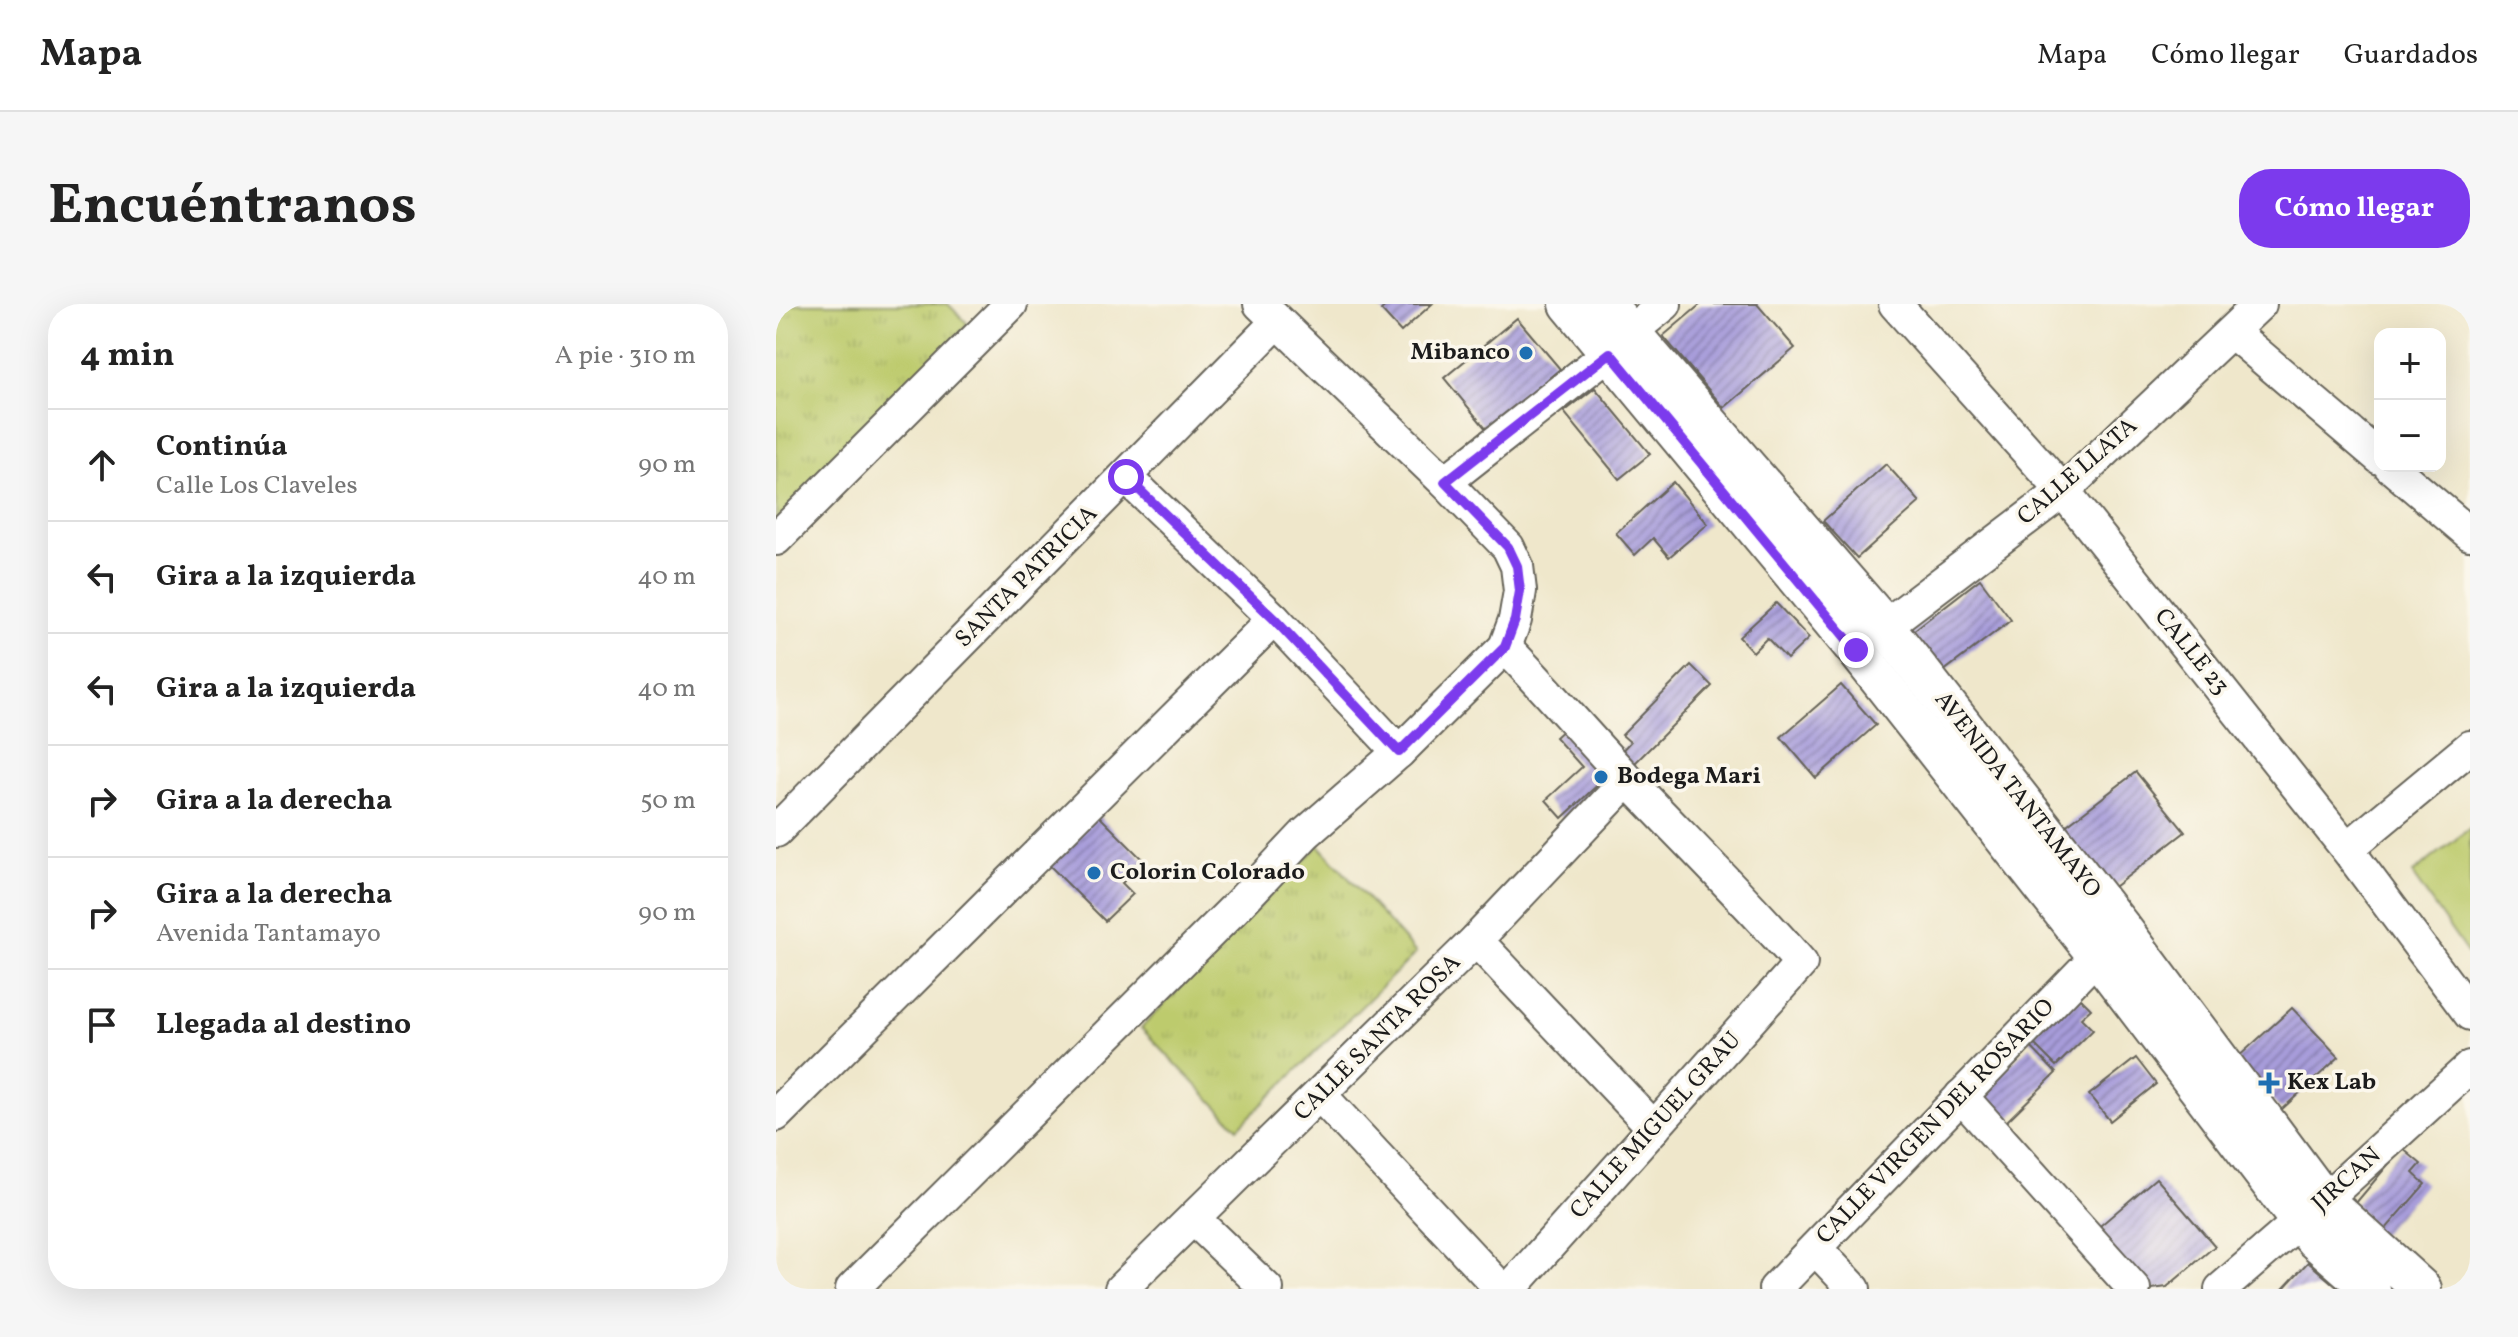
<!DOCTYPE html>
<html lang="es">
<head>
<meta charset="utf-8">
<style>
  body { margin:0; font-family:Vollkorn,serif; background:#f6f6f6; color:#222 }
  .controls { position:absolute; right:24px; top:24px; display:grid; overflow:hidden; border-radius:16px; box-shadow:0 8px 32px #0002 }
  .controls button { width:72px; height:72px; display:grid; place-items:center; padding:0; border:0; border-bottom:2px solid #e0e0e0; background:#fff; color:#222; font:40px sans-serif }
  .stop { position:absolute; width:24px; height:24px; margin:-18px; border:6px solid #7c3aed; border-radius:50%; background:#fff }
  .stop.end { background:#7c3aed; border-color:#fff; box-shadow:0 2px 8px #0008 }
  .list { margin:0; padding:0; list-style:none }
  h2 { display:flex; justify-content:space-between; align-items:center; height:104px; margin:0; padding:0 32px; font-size:34px }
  h2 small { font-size:26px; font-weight:400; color:#767676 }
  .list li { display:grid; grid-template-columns:52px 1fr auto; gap:24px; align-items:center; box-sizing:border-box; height:112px; padding:0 32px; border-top:2px solid #e0e0e0 }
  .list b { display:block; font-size:30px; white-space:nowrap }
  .list p { margin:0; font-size:26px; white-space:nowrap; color:#767676 }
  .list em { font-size:26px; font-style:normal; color:#767676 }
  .icon { flex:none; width:44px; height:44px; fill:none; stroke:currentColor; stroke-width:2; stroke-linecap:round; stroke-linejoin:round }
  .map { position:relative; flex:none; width:1694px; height:985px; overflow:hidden; border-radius:32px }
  header { display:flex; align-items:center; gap:48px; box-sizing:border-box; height:112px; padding:0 40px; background:#fff; border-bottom:2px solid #e0e0e0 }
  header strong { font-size:38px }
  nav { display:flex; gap:44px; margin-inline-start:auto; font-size:28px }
  .intro { display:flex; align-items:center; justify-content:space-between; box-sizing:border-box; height:192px; padding:0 48px }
  h1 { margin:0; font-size:56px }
  .button { padding:20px 36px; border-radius:32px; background:#7c3aed; color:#fff; font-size:28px; font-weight:700 }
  main { display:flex; gap:48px; padding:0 48px }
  aside { flex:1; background:#fff; border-radius:32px; box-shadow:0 8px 32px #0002 }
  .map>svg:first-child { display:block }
  .grass { fill:#bdcb6d; stroke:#6c7444; stroke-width:2 }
  .park { fill:url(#park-tufts); stroke:#6c7444; stroke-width:2 }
  .building { fill:url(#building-hatch) }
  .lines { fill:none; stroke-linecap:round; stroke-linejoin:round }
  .minor-casing { stroke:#666359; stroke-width:36 }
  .tertiary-casing { stroke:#666359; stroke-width:42 }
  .minor { stroke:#fff; stroke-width:32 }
  .tertiary { stroke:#fff; stroke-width:38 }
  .route { stroke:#7c3aed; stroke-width:10 }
  .poi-dot { fill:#1f6fb2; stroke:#fbf7ec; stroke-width:3 }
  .labels { text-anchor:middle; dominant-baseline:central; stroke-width:7; stroke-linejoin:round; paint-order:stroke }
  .poi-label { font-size:24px; font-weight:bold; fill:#1c1c1c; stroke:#fbf7ec; text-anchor:start }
  .street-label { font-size:24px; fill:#1c1c1c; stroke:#fbf7ec }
</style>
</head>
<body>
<header>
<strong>Mapa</strong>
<nav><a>Mapa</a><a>Cómo llegar</a><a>Guardados</a></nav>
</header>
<div class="intro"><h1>Encuéntranos</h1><a class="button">Cómo llegar</a></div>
<main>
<aside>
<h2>4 min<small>A pie · 310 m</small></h2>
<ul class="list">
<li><svg class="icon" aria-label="ahead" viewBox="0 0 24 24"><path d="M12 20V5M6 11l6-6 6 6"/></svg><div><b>Continúa</b><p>Calle Los Claveles</p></div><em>90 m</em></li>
<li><svg class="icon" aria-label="left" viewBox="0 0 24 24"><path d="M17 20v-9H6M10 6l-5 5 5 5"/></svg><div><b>Gira a la izquierda</b></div><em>40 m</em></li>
<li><svg class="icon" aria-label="left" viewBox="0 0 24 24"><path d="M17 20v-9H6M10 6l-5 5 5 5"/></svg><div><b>Gira a la izquierda</b></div><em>40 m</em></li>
<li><svg class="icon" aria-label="right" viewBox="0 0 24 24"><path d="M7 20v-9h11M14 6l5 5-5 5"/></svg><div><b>Gira a la derecha</b></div><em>50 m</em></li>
<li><svg class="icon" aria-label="right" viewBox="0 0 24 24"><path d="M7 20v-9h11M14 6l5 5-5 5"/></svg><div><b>Gira a la derecha</b><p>Avenida Tantamayo</p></div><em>90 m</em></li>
<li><svg class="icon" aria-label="arrive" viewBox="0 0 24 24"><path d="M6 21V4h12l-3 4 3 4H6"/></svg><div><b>Llegada al destino</b></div></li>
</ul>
</aside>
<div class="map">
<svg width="1694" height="985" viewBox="0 0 1694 985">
  <defs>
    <pattern id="park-tufts" width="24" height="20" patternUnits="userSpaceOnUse" patternTransform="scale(2)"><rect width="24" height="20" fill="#bdcb6d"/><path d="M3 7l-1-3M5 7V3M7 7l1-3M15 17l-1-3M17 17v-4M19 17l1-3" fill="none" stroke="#a2ae5e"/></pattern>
    <pattern id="building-hatch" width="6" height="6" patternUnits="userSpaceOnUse" patternTransform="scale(2)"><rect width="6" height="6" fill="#a79cda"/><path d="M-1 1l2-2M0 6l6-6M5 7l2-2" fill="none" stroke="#877eb0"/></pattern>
  </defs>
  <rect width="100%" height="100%" fill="#fbf7ec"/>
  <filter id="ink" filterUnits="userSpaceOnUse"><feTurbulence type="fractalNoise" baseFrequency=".0125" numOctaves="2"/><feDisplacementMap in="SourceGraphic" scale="16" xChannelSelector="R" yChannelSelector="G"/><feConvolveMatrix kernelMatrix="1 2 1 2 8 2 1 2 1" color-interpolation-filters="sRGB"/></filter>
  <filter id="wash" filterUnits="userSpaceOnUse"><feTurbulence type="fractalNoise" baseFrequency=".006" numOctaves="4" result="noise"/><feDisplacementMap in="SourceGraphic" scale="32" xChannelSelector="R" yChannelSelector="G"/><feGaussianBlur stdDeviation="1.8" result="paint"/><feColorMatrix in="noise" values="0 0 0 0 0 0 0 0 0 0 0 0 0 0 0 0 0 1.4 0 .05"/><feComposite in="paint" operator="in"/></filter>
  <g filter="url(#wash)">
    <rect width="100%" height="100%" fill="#efe7cb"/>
    <polygon class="grass" points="1694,524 1694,653 1636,570"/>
    <g class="park">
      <polygon points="0,0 172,0 192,20 0,222"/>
      <polygon points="543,541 640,649 462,824 365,724"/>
    </g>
    <g id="blocks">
      <g class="building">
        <polygon points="612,0 656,0 625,28 605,6"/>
        <polygon points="925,0 981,0 1019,44 948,104 887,32"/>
        <polygon points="741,14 784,65 711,126 668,74"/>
        <polygon points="819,84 874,150 843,175 788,108"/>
        <polygon points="1110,160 1144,198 1081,254 1047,217"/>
        <polygon points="897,178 932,220 893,253 877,234 859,251 840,229"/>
        <polygon points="1204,275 1235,316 1164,370 1133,330"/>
        <polygon points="1000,299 1033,334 1011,355 991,334 977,348 963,333"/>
        <polygon points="915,361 936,382 854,464 841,452 854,438 846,431"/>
        <polygon points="1065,381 1100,421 1040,474 1005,433"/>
        <polygon points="788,425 828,469 828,475 786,514 770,496 806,463 779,433"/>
        <polygon points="1360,468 1409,528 1330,589 1283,527"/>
        <polygon points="321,510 368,557 346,579 357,590 329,617 272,560"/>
        <polygon points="1297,687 1315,705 1305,714 1317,726 1280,762 1252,734"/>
        <polygon points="1516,704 1563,753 1505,806 1460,755"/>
        <polygon points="1254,742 1280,769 1228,820 1202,792"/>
        <polygon points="1360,754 1380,780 1334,817 1313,791"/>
        <polygon points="1626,844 1645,860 1637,869 1649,880 1603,933 1579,900"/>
        <polygon points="1380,874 1439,942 1391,983 1376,985 1367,983 1318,927"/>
        <polygon points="1532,958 1563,985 1507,985"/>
      </g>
    </g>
  </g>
  <g filter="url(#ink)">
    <use href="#blocks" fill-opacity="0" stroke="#666359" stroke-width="2"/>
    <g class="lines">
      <defs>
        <g id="minor">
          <polyline points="1119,0 1287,187 1571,545 1694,710"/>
          <polyline points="1456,28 1604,154"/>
          <polyline points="1614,162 1694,230"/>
          <polyline points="350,173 498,315 623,448"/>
          <polyline points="669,178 856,31 868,17 889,0"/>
          <polyline points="0,235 235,0"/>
          <polyline points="1109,322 1287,187 1484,0"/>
          <path d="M 729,343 C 772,386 811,433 853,477 C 911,538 970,596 1025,659 L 734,985"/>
          <polyline points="0,527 501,18"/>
          <polyline points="1571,545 1694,443"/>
          <polyline points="700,636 878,824"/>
          <polyline points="544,791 725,985"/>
          <polyline points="1185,792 1358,985"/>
          <polyline points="0,811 498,315"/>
          <polyline points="418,915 491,985"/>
          <polyline points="1039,944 1078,985"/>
          <polyline points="76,985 461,602 529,530 623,448 729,343 739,316 744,287 741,262 732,243 669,178 484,0"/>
          <polyline points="345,985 700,636 852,476"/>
          <polyline points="999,985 1321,652"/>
          <polyline points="1445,985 1548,896 1694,763"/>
        </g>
        <g id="tertiary">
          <polyline points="793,0 1080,346 1321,652 1524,918 1539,936 1595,985"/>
          <polyline points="830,0 1109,322 1348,627 1548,896 1646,985"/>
        </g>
      </defs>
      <use href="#minor" class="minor-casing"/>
      <use href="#tertiary" class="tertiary-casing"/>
      <use href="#minor" class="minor"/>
      <use href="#tertiary" class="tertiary"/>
    </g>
  </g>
  <g class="lines" filter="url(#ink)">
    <polyline class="route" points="350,173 498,315 623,448 729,343 739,316 744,287 741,262 732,243 669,178 834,49 1080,346"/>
  </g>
  <g class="poi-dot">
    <circle cx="750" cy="49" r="8"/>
    <circle cx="825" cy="473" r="8"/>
    <circle cx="318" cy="569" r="8"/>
    <path d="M1489 767h8v8h8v8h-8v8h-8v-8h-8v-8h8z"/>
  </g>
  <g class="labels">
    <g class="poi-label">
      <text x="734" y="49" text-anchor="end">Mibanco</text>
      <text x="841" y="473">Bodega Mari</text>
      <text x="334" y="569">Colorin Colorado</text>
      <text x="1511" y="779">Kex Lab</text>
    </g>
    <g class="street-label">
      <text transform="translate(1302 168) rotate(-41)">CALLE LLATA</text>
      <text transform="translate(251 273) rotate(-45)">SANTA PATRICIA</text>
      <text transform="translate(1415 348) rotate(51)">CALLE 23</text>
      <text transform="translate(1241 491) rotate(52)">AVENIDA TANTAMAYO</text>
      <text transform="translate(602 734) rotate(-45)">CALLE SANTA ROSA</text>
      <text transform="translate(1160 818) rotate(-46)">CALLE VIRGEN DEL ROSARIO</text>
      <text transform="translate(880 822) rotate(-48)">CALLE MIGUEL GRAU</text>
      <text transform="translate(1571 876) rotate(-42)">JIRCAN</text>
    </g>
  </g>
</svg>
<div class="controls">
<button>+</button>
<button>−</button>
</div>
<div class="stop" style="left:350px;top:173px"></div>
<div class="stop end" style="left:1080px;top:346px"></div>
</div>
</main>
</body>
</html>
